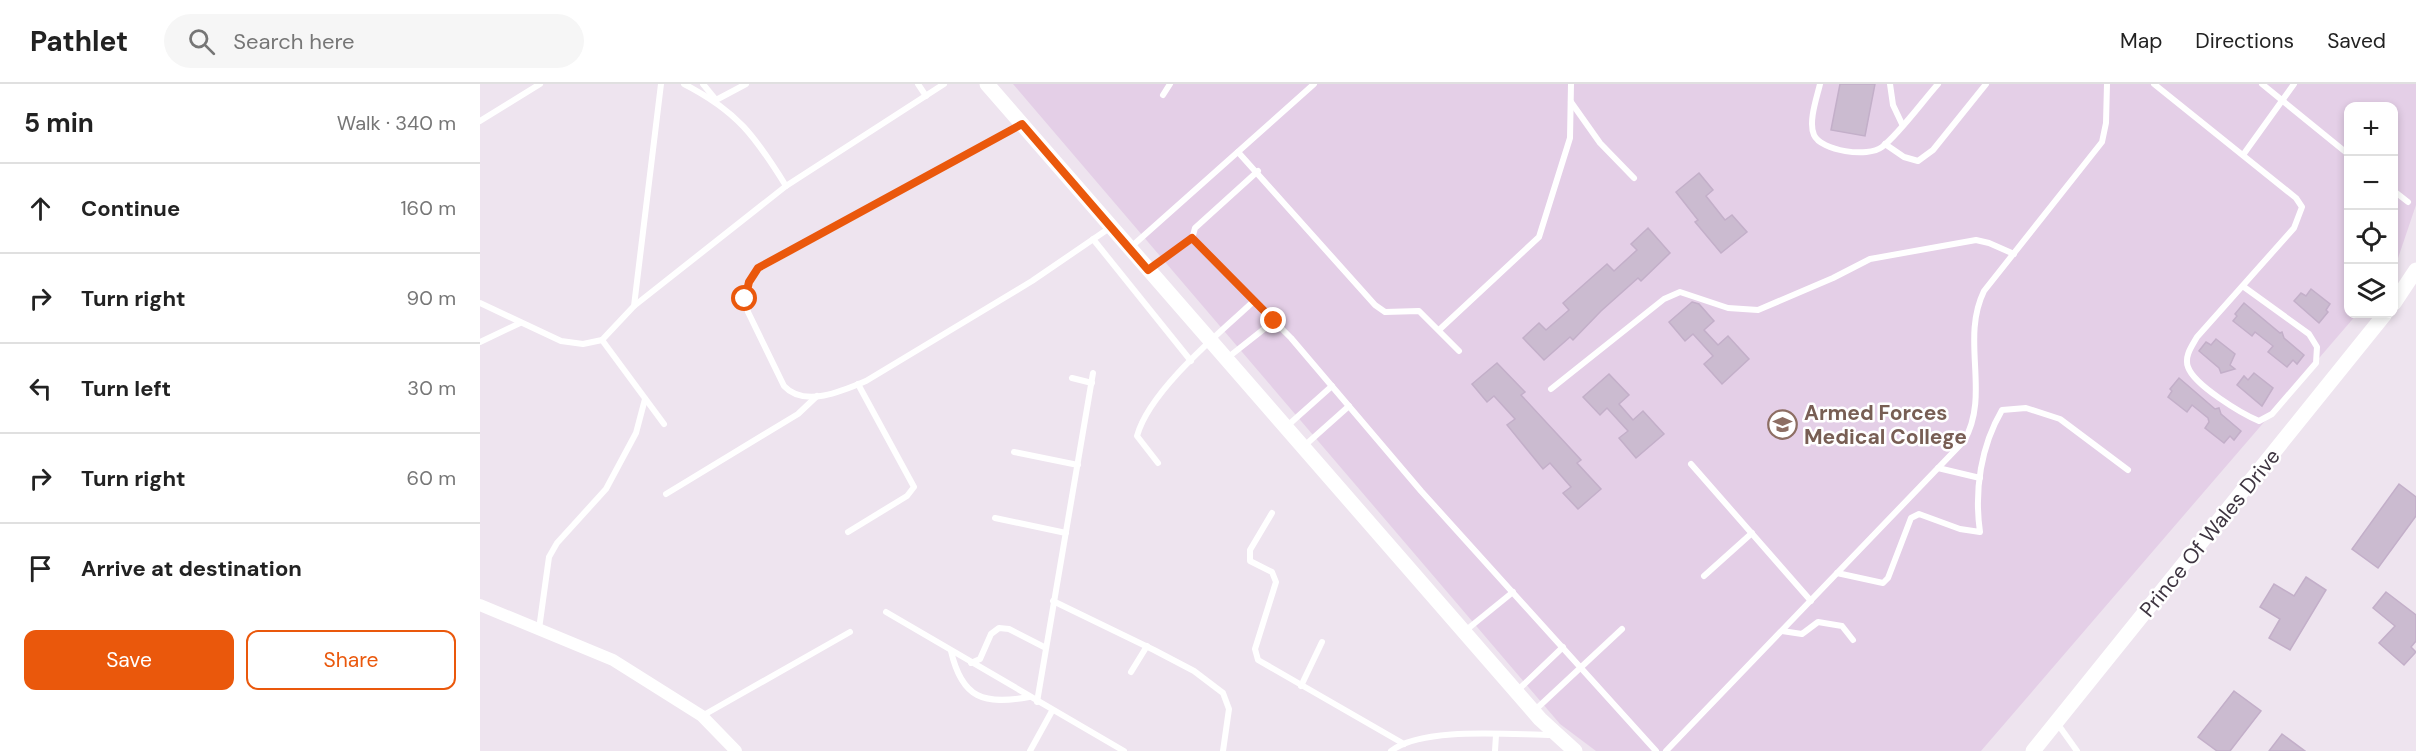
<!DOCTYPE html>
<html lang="en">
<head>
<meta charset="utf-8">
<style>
  body { margin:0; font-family:"DM Sans",sans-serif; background:#f6f6f6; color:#222 }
  .controls { position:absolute; right:18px; top:18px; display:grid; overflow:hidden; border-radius:12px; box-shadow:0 3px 9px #0003 }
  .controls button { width:54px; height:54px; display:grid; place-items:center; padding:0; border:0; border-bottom:2px solid #e0e0e0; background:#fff; color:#222; font:30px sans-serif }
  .stop { position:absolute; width:18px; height:18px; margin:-14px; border:4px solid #ea580c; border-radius:50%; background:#fff }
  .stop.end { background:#ea580c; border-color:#fff; box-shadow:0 2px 6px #0008 }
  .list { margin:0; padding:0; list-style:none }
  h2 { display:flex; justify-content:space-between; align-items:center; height:78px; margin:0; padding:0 24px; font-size:26px }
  h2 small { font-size:20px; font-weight:400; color:#767676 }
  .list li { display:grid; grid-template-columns:39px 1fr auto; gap:18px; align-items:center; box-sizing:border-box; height:90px; padding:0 24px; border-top:2px solid #e0e0e0 }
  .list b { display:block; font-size:22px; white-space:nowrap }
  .list em { font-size:20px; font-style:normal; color:#767676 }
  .actions { display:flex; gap:12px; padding:18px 24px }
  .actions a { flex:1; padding:14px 0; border:2px solid #ea580c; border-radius:12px; text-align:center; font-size:21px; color:#ea580c }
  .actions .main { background:#ea580c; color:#fff }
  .icon { flex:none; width:33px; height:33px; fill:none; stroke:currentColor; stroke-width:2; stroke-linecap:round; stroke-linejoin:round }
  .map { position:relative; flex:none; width:1936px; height:667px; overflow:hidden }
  header { display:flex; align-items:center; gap:36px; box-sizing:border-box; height:84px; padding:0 30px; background:#fff; border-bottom:2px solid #e0e0e0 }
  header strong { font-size:28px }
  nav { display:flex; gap:33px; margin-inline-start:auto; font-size:21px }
  .search { width:420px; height:54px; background:#f6f6f6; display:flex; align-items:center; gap:15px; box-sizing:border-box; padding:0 21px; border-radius:33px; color:#767676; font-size:22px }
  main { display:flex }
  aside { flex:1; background:#fff }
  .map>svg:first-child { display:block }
  .education { fill:#e4cfe7 }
  .building { fill:#cbbbd0; stroke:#c3afc9; stroke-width:1.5 }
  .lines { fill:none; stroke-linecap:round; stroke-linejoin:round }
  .service { stroke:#fff; stroke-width:6 }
  .minor { stroke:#fff; stroke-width:12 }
  .tertiary { stroke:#fff; stroke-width:15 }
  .route { stroke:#ea580c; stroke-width:8 }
  .labels { text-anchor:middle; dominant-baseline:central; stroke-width:5; stroke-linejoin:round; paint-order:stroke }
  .education-label { font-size:21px; font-weight:bold; fill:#785e54; stroke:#fff; text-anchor:start }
  .street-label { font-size:21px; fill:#3e3541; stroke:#fff }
</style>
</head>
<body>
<header>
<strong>Pathlet</strong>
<div class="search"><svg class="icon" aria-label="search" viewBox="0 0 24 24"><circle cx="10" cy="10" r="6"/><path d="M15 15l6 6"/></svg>Search here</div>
<nav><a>Map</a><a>Directions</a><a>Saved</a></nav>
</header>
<main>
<aside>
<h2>5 min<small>Walk · 340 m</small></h2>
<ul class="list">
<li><svg class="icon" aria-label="ahead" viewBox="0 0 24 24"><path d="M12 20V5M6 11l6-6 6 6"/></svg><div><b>Continue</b></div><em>160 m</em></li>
<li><svg class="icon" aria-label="right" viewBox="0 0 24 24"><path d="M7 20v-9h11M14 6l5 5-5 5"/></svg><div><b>Turn right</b></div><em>90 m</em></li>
<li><svg class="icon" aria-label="left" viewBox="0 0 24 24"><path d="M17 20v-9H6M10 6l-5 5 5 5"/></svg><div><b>Turn left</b></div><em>30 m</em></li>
<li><svg class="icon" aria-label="right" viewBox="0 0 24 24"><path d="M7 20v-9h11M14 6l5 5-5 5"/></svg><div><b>Turn right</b></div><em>60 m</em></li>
<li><svg class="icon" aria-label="arrive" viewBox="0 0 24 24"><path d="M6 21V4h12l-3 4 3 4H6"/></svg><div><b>Arrive at destination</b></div></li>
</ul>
<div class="actions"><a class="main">Save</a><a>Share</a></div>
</aside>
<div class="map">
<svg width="1936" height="667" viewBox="0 0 1936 667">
  <rect width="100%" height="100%" fill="#eee4ef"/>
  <polygon class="education" points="533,0 1936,0 1936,121 1914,186 1914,22 1868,22 1868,230 1877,230 1501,667 1116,667 1080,640"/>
  <g class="building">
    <polygon points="1360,0 1395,0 1385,52 1351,46"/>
    <polygon points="1219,89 1233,106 1226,112 1245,136 1252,131 1267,148 1241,169 1215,138 1218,136 1196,108"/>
    <polygon points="1168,144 1190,169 1161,197 1158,194 1121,227 1093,256 1090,253 1064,276 1043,254 1059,239 1066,246 1089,226 1083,219 1127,180 1134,187 1157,166 1151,160"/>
    <polygon points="1831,205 1850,220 1846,226 1848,228 1839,239 1814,217 1821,209 1826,212"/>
    <polygon points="1212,218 1219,220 1234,237 1224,246 1238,261 1248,252 1269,275 1242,300 1224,280 1233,272 1213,250 1205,257 1189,238"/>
    <polygon points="1764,219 1800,249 1802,248 1804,254 1824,271 1817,280 1813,276 1807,283 1788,268 1793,262 1775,248 1772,252 1753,237 1757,232 1755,230"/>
    <polygon points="1736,255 1755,270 1750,281 1755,285 1741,289 1739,284 1719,267 1726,258 1731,261"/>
    <polygon points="1017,279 1045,308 1041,311 1101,376 1097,379 1121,405 1098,425 1083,409 1091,403 1070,379 1063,385 1027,341 1035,335 1014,312 1007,318 992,300"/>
    <polygon points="1774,289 1793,304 1782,322 1757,301 1764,292 1768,296"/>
    <polygon points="1129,290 1149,311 1139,320 1153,336 1163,327 1184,350 1156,374 1139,354 1148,347 1127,324 1120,331 1103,313"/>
    <polygon points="1699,294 1735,325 1739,324 1741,330 1761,347 1754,356 1750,352 1744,359 1725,344 1729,338 1728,334 1712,321 1707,328 1688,313 1692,307 1690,305"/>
    <polygon points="1919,400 1936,413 1936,432 1898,484 1872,465"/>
    <polygon points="1826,493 1846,506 1810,566 1789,554 1800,535 1780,523 1794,500 1814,512"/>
    <polygon points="1906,508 1936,531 1936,557 1931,563 1936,568 1924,581 1899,559 1915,542 1893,524"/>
    <polygon points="1754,607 1781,627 1750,667 1737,667 1718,653"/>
    <polygon points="1802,650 1825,667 1789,667"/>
  </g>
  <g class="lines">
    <g class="service">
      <path d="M 204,0 C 257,27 275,52 306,102"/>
      <polyline points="223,0 236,16 266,0"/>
      <polyline points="438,0 446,12"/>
      <path d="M 1340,0 C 1337,13 1328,38 1334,51 C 1341,67 1388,74 1402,63 C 1419,50 1442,18 1458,0"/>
      <polyline points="1410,0 1413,21 1422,40"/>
      <path d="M 1674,0 L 1816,114 L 1822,123 L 1814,144 L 1717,253 C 1712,262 1704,272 1708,283 C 1714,301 1762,330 1779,337 L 1792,330 L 1836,279 L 1837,263 L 1829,250 L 1764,203"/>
      <polyline points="1782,0 1868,70"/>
      <polyline points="683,11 690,0"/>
      <polyline points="1091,18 1120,59 1154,94"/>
      <polyline points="0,37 60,0"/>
      <path d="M 540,41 L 278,185 C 268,199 265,210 268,228 L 304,302 C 324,324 363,307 386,297 L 552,197 L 631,143"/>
      <polyline points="1405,60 1424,73 1438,77 1453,66 1506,0"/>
      <polyline points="758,68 895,221 905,228 939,227 979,267"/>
      <polyline points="1763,71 1814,0"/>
      <polyline points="1914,107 1928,118"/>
      <polyline points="613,155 711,277"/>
      <polyline points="712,155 811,254 941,407 1176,667"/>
      <polyline points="651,163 834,0"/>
      <polyline points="668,186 712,155 715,144 778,87"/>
      <polyline points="0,219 81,257 103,260 122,256 154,222 181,0"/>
      <polyline points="154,222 306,102 464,0"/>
      <polyline points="959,246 1059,153 1090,54 1091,0"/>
      <polyline points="122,256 184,340"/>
      <polyline points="0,258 40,239"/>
      <polyline points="746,275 794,237"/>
      <polyline points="592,294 612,299"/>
      <polyline points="1071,305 1184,215 1200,208 1248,224 1278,226 1353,194 1390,175 1496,156 1509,159 1534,170"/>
      <polyline points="806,343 852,302"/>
      <polyline points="823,363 869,322"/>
      <polyline points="534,368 598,381"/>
      <path d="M 678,379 L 657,352 C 669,307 739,249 774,217"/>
      <polyline points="1211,380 1331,517"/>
      <polyline points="1458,384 1500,394"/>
      <polyline points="186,410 318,330 337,312"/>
      <polyline points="792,429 770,466 770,477 792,488 796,498 775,565 778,576 924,660"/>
      <polyline points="515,434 586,449"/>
      <polyline points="368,448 427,412 434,403 378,300"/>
      <path d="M 1357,489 L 1403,499 L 1408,494 L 1431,434 L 1439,430 L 1480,445 L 1500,448 C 1494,406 1501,362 1522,326 L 1546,324 L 1580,335 L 1648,386"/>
      <polyline points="1224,492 1272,449"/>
      <polyline points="573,517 674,566 714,587 743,609 749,625 743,667"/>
      <polyline points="406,528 644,667"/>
      <polyline points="59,545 69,473 77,459 126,405 156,349 165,315"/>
      <polyline points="985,547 1033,508"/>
      <polyline points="1302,547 1322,550 1338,538 1362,542 1373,556"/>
      <path d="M 471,567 C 482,615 504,621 549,613"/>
      <polyline points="491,579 500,575 511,550 519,544 529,545 566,564"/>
      <polyline points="651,588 667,562"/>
      <polyline points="821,602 842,558"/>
      <polyline points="1037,607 1083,563"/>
      <polyline points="557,618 613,289"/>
      <polyline points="1054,627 1142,545"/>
      <polyline points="222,632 370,548"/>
      <polyline points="1577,639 1597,667"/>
      <polyline points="550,667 572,627"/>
      <path d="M 911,667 C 943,642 1032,651 1073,651"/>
      <polyline points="1015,667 1016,651"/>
      <path d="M 1186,667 L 1484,357 C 1511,310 1480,256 1504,207 L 1622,58 L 1626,39 L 1627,0"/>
    </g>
    <polyline class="minor" points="0,521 133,576 222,632 256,667"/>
    <g class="tertiary">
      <polyline points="507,0 1060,635 1095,667"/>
      <polyline points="1914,219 1936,186"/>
      <polyline points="1553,667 1905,230"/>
    </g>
  </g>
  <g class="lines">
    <polyline class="route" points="265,215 269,198 278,184 542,40 668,186 712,154 794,237"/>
  </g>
  <defs>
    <symbol id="university-ring" viewBox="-11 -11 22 22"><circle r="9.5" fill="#fff" stroke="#8d6e63" stroke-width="1.5"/><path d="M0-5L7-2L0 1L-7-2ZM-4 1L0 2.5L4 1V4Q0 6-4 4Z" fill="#8d6e63"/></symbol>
  </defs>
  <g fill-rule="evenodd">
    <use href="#university-ring" x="1286" y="324" width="33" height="33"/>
  </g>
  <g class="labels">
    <g class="education-label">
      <text x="1324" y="329">Armed Forces<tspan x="1324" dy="24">Medical College</tspan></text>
    </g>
    <g class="street-label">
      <text transform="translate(1730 449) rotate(-51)">Prince Of Wales Drive</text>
    </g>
  </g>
</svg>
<div class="controls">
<button>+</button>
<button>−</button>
<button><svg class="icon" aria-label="locate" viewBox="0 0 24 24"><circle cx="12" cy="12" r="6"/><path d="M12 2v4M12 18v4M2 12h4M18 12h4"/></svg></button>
<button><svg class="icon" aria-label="layers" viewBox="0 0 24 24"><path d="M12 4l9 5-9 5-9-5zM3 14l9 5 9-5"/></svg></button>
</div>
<div class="stop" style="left:265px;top:215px"></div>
<div class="stop end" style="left:794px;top:237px"></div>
</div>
</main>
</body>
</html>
